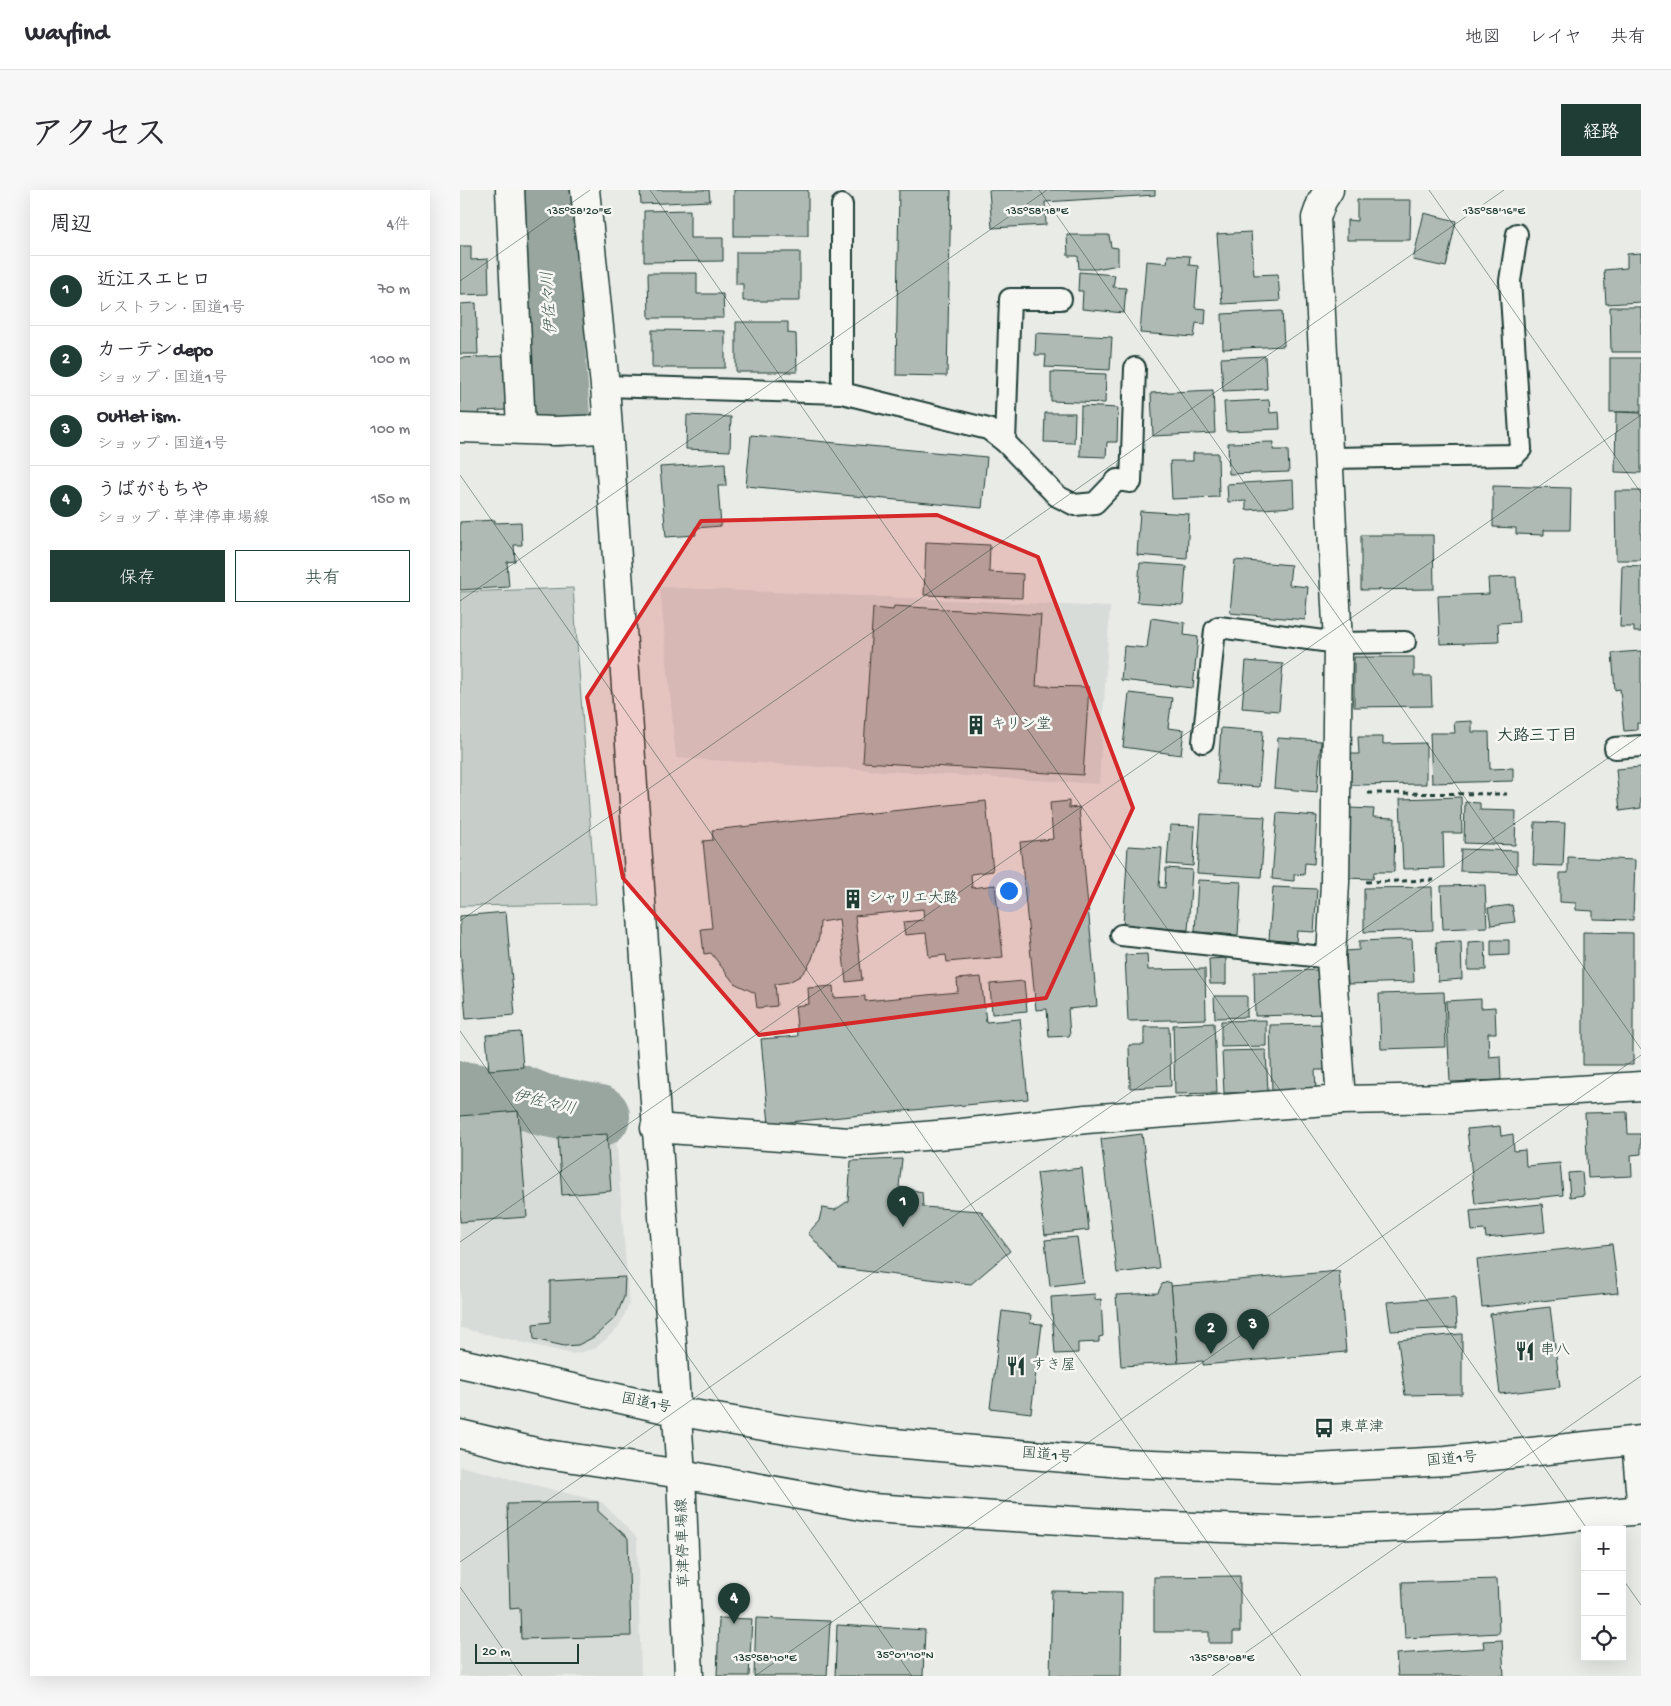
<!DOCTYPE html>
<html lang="ja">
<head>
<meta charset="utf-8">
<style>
  body { margin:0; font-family:"Gochi Hand","Klee One",sans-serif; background:#f7f7f7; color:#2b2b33 }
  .controls { position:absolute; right:15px; bottom:15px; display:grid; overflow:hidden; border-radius:0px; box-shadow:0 5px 20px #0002 }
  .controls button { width:45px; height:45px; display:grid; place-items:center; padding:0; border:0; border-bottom:1px solid #e1e1e2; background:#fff; color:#2b2b33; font:25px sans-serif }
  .scale { position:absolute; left:15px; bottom:12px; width:104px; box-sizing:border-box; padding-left:5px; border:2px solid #1f3d34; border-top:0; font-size:14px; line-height:18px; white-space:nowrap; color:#1f3d34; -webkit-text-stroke:4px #f6f6f2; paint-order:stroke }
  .you { position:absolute; left:548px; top:700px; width:18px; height:18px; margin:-12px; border:4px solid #fff; border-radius:50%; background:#1a73e8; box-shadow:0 0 0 8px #1a73e833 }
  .badge { display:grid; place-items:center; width:32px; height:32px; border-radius:50%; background:#1f3d34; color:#fff; font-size:16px; font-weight:700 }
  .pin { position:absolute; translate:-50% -41px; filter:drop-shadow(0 1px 2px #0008) }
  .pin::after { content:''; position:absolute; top:26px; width:18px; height:15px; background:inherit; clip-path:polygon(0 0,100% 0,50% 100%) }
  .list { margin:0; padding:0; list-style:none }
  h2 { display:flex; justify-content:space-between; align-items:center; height:65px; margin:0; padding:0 20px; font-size:21px }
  h2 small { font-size:16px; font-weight:400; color:#7c7c81 }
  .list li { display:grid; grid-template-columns:32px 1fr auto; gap:15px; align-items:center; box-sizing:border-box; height:70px; padding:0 20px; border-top:1px solid #e1e1e2 }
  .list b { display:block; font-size:19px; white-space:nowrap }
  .list p { margin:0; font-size:16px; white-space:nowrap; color:#7c7c81 }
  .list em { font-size:16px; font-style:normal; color:#7c7c81 }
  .actions { display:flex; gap:10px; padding:15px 20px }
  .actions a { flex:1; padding:11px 0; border:1px solid #1f3d34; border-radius:0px; text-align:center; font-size:18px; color:#1f3d34 }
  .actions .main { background:#1f3d34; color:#fff }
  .icon { flex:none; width:28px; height:28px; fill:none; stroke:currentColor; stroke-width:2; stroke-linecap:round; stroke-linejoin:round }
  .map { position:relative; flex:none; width:1181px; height:1486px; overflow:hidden; border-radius:0px }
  header { display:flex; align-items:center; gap:30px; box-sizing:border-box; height:70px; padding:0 25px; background:#fff; border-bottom:1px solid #e1e1e2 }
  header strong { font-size:24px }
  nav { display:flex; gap:28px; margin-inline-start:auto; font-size:18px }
  .intro { display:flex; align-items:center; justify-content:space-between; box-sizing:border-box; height:120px; padding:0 30px }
  h1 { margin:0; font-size:35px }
  .button { padding:12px 22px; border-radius:0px; background:#1f3d34; color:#fff; font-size:18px; font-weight:700 }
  main { display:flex; gap:30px; padding:0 30px }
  aside { flex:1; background:#fff; border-radius:0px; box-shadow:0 5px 20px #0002 }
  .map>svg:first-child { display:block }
  .built { fill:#d8dcd8 }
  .green { fill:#c7cec9; stroke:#73867e }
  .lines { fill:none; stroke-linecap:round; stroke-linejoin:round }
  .river { stroke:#99a6a0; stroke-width:62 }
  .building { fill:#b0bab5; stroke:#1f3d34 }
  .lane-casing { stroke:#1f3d34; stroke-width:24 }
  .street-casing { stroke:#1f3d34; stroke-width:31 }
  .secondary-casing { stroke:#1f3d34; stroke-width:31 }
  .highway-casing { stroke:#1f3d34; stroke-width:31 }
  .path { stroke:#1f3d34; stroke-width:3; stroke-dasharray:5 4; stroke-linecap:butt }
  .lane { stroke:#f6f6f2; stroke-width:20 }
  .street { stroke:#f6f6f2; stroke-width:28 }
  .secondary { stroke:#f6f6f2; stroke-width:28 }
  .highway { stroke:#f6f6f2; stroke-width:28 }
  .marked { fill:#d62828; fill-opacity:0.2; stroke:#d62828; stroke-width:4; stroke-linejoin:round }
  .ticks { fill:none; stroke:#1f3d34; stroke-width:1; stroke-opacity:0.45 }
  .labels { text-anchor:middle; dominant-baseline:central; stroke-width:5; stroke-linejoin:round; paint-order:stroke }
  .poi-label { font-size:15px; fill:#1f3d34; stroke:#f6f6f2; text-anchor:start }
  .street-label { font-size:15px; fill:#1f3d34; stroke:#f6f6f2 }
  .water-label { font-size:16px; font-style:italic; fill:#445c54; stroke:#f6f6f2 }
  .neighbourhood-label { font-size:16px; font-weight:bold; fill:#1f3d34; stroke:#f6f6f2 }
  .ticks-label { font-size:12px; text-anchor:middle; fill:#1f3d34; stroke:#f6f6f2; stroke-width:5; stroke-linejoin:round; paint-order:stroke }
</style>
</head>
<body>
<header>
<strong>Wayfind</strong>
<nav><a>地図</a><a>レイヤ</a><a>共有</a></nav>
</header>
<div class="intro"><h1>アクセス</h1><a class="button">経路</a></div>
<main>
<aside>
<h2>周辺<small>4件</small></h2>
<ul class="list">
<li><span class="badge">1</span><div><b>近江スエヒロ</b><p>レストラン · 国道1号</p></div><em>70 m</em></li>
<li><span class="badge">2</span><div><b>カーテンdepo</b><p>ショップ · 国道1号</p></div><em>100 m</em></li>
<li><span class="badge">3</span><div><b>Outlet ism.</b><p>ショップ · 国道1号</p></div><em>100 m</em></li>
<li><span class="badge">4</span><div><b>うばがもちや</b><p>ショップ · 草津停車場線</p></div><em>150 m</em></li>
</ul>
<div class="actions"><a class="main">保存</a><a>共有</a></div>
</aside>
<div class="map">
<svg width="1181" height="1486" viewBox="0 0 1181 1486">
  <rect width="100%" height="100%" fill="#e9ebe7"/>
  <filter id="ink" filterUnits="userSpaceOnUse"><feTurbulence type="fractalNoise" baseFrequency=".02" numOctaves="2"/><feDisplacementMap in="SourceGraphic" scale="10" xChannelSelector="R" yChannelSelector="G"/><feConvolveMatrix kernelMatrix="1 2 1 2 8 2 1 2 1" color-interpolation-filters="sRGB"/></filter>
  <g filter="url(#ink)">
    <g class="built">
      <polygon points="200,397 650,417 639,594 216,568"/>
      <polygon points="44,917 137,942 155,931 169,1115 158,1138 135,1159 112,1164 0,1138 0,919"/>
      <polygon points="0,1276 142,1312 177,1348 181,1486 0,1486"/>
    </g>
    <polygon class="green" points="113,398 136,714 0,716 0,402"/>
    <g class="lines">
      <g class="river">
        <polyline points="83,0 99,226"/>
        <polyline points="0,902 28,906 58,905 83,915 139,926"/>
      </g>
    </g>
    <g class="building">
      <polygon points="180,0 249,0 250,11 181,14"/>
      <rect x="274" y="0" width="74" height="46"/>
      <polygon points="439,0 491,0 487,186 436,185"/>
      <polygon points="529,0 695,0 695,5 585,12 586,35 532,38"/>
      <polygon points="897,10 951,10 950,50 887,50 887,30 897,31"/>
      <polygon points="230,20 230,48 263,48 263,71 184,72 184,21"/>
      <polygon points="964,23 996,31 986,77 953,70"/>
      <polygon points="791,42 794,85 818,84 820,111 762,114 757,44"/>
      <polygon points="607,45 649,45 651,57 658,58 658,75 636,79 619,79 618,66 608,66"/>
      <polygon points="0,56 11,56 11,70 28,69 29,104 0,105"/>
      <polygon points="276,62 340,62 340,111 283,111 283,94 276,94"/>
      <polygon points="1181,63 1181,112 1146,114 1144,80 1167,78 1167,64"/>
      <polygon points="708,65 730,66 729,75 738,76 735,118 746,119 745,134 736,133 734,147 680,143 686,71 707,73"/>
      <polygon points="619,82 655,85 653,97 666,98 664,123 622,119 623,101 618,101"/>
      <polygon points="188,83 237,83 237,104 263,104 264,128 189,128"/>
      <polygon points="16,113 18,164 0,164 0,114"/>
      <polygon points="1150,117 1181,117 1181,162 1151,162"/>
      <polygon points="822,121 824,156 763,159 762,124"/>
      <polygon points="276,132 328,132 328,143 336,144 337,182 276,182"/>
      <polygon points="192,140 265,141 265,178 192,178"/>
      <polygon points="576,143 652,147 650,180 585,177 586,165 575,165"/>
      <polygon points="44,166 46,220 19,221 20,225 0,226 0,168"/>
      <polygon points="805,166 807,199 763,201 761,168"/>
      <rect x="1150" y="168" width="31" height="54"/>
      <polygon points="591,182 646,184 645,213 591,211"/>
      <polygon points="753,200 755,243 693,246 691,203"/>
      <polygon points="809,210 810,223 819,222 820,239 766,241 764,212"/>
      <polygon points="621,216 658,218 657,252 647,252 646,267 620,266"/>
      <polygon points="1156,222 1181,223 1181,283 1155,282"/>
      <polygon points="585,223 615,223 614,253 584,252"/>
      <polygon points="227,225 271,227 270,261 226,259"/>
      <polygon points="291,245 527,267 522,318 286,296"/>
      <polygon points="814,252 813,260 828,260 829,282 769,284 768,253"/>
      <polygon points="733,263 758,263 759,307 712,309 710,271 733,271"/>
      <polygon points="265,273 266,296 258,296 261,336 235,338 236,345 206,347 200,277"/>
      <polygon points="833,290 834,317 786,320 786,311 768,312 767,294"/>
      <polygon points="1033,296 1111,298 1110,340 1084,340 1084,345 1056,344 1056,338 1033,337"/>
      <polygon points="1155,301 1181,301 1181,370 1156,370"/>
      <polygon points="680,321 729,324 727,369 677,365"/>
      <polygon points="35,330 35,333 61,332 62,355 54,355 55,371 47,372 49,397 0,400 0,332"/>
      <polygon points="901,345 973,345 974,399 901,400"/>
      <polygon points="466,352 530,355 529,382 563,384 562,408 464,405"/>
      <polygon points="775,370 831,375 829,395 848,397 845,430 770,423"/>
      <polygon points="680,373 726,376 723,415 677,412"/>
      <polygon points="1162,375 1181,376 1181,442 1174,442 1174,437 1160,437"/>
      <polygon points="1056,387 1059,432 1038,433 1039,452 980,454 978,406 1029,404 1028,388"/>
      <polygon points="434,416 581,425 576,496 629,497 623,585 403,572 413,418 433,420"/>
      <polygon points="691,428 725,433 724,445 738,447 733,498 661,490 664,456 687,458"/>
      <polygon points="1181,461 1181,533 1177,533 1177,540 1164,541 1160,499 1155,500 1152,463"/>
      <polygon points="894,467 954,467 954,486 971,486 972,516 894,517"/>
      <polygon points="786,471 823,474 819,521 782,518"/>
      <polygon points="669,503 712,508 708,538 724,540 721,565 663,557"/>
      <polygon points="1012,531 1012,542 1029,542 1030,579 1053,578 1053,591 972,593 970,543 995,543 994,532"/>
      <polygon points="761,538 803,541 799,597 757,594"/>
      <polygon points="898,547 923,547 923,554 966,553 966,594 890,595 890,564 899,564"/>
      <polygon points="818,548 861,551 857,602 814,598"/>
      <polygon points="1181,577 1181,618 1160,621 1156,579"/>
      <polygon points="1001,607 1002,643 983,643 984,678 943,679 940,609"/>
      <polygon points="526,611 533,681 511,684 512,698 535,695 543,767 487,772 486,765 469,767 466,743 445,745 443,732 464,730 463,719 395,726 402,790 386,792 379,729 360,732 359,747 352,769 347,778 340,786 329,792 315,794 317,816 297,818 295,803 274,793 251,763 244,764 241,739 252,738 243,651 253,650 252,640"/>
      <polygon points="609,611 609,618 619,617 637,816 608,819 610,846 589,847 587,819 576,820 560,652 593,649 590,613"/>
      <polygon points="1005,612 1020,613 1020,620 1056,621 1055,655 1004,653"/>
      <polygon points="889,618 914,619 913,627 935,628 934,682 914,682 913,689 887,688"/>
      <polygon points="817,623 857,626 854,674 845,673 844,685 834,684 834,691 812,689"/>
      <polygon points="741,624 805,627 801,687 737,683"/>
      <polygon points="1075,632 1105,633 1103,676 1073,675"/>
      <polygon points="710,635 735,636 733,676 707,674"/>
      <polygon points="668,656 702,658 699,697 705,698 706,678 732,680 728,740 663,736"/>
      <polygon points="1001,659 1057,661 1057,683 1000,681"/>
      <polygon points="1108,667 1175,670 1173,730 1133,729 1133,721 1116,720 1116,713 1100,712 1100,683 1108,683"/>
      <polygon points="738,690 781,692 778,745 735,742"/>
      <polygon points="1025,695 1027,737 983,739 981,696"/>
      <polygon points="813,697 857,699 854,742 837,741 836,752 809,750"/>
      <polygon points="972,697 973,740 904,742 904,698"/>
      <polygon points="1052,715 1055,732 1031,735 1028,718"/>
      <polygon points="46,722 55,825 6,829 0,757 0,726"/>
      <polygon points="1123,742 1173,743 1173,875 1123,875"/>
      <polygon points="952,749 954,792 888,794 886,761 899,760 899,751"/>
      <polygon points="1031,750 1049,750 1049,765 1031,766"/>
      <polygon points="1001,751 1002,789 978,791 976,752"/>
      <polygon points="1025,751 1026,780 1008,780 1008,752"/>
      <polygon points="687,764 688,780 745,779 746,829 668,831 665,765"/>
      <polygon points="766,768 766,794 750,794 749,769"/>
      <polygon points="859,780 867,824 795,826 794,782"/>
      <polygon points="521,787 526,832 560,829 568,909 309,934 301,849 338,846 335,816 349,814 348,798 373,796 374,808 405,806 405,811 498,802 497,789"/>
      <polygon points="564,791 567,821 532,824 530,794"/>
      <polygon points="984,802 986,857 921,859 919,804"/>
      <polygon points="754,806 787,806 787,827 755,828"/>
      <polygon points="1021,809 1021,818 1035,817 1036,843 1028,843 1029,867 1040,866 1041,890 990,892 986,811"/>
      <polygon points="806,830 806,856 761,857 761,831"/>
      <polygon points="754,833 757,903 715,904 713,835"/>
      <polygon points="866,834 867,880 855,880 856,901 812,902 810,835"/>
      <polygon points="684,837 709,837 711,896 670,898 669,855 684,855"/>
      <polygon points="60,842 63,877 29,880 26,845"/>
      <polygon points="806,860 808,902 764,903 762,861"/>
      <polygon points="58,921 67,1027 0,1032 0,926"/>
      <polygon points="1167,922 1168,944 1181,944 1181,964 1171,965 1172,986 1128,988 1125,923"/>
      <polygon points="1040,936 1041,946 1053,944 1054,961 1065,960 1066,976 1100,973 1103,1005 1015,1014 1007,939"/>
      <polygon points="147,944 151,1001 102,1005 98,947"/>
      <polygon points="682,944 699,1078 657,1083 641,949"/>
      <polygon points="442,969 439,997 462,1002 463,1017 521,1021 550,1061 511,1094 379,1078 348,1043 359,1031 362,1018 375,1020 388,1011 391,971"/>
      <polygon points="622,978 629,1040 585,1045 577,983"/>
      <polygon points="1122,982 1124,1005 1110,1007 1108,983"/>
      <polygon points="1082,1014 1085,1042 1026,1048 1025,1040 1012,1041 1010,1021"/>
      <polygon points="617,1047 623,1092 590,1096 585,1050"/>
      <polygon points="1152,1054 1158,1103 1022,1117 1017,1069"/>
      <polygon points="879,1081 886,1162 743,1175 743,1171 718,1173 711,1096"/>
      <polygon points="165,1087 164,1107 156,1127 134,1147 118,1155 104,1156 74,1149 73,1134 90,1132 90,1091"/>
      <polygon points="708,1092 711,1093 718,1173 661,1176 656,1105 698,1103 702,1094"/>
      <polygon points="635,1104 635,1110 641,1109 643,1146 639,1147 639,1152 618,1153 618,1163 595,1164 591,1107"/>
      <polygon points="995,1107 997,1138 931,1141 927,1112"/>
      <polygon points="1090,1117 1100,1197 1040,1204 1030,1124"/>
      <polygon points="542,1121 571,1125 570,1133 582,1134 571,1223 530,1218"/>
      <polygon points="1000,1144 1002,1144 1002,1204 945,1205 938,1150"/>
      <polygon points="138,1312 138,1321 168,1348 171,1446 61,1449 60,1418 50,1419 47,1314"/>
      <polygon points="780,1386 780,1442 773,1442 773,1453 749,1453 749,1442 694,1442 694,1387"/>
      <polygon points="1037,1389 1039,1443 945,1448 942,1392"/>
      <polygon points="592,1401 662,1402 661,1486 590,1486"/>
      <polygon points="259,1428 292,1429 289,1486 257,1486"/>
      <polygon points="296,1428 370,1431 367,1486 294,1486"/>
      <polygon points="377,1435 465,1440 463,1486 375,1486"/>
      <polygon points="1042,1450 1044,1486 938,1486 936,1464 1024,1458 1023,1451"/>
    </g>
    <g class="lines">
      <defs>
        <g id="lane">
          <polyline points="145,196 382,203 528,239 545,252 597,306 615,315 635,313 657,290 671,292 675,178"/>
          <polyline points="382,203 382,15"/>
          <polyline points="545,252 550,109 601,109"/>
          <polyline points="870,268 1055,265 1061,259 1050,91 1057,44"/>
          <polyline points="743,552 755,440 759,437 878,453 945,452"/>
          <polyline points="1155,558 1181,556"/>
          <polyline points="661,745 871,768"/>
        </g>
        <g id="street">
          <polyline points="50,0 61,239"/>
          <polyline points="869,0 862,11 856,28 878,453 875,692 871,768 881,910"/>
          <polyline points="0,238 93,241 146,239"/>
          <polyline points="195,938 389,952 502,943 626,929 881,910 992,908 1181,896"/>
        </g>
        <g id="secondary">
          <polyline points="125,0 145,196 221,1284 229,1486"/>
          <polyline points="1176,1251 1181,1310"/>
        </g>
        <g id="highway">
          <polyline points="0,1173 215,1221 327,1240 411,1251 662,1273 837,1279 986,1271 1181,1250"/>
          <polyline points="0,1244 80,1263 221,1284 412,1318 662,1334 839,1341 1039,1334 1181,1320"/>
        </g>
      </defs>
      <use href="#lane" class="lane-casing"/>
      <use href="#street" class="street-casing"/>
      <use href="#secondary" class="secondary-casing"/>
      <use href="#highway" class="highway-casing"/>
      <g class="path">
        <polyline points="908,603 1047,604"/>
        <polyline points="906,692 978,690"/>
      </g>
      <use href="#lane" class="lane"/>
      <use href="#street" class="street"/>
      <use href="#secondary" class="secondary"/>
      <use href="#highway" class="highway"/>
    </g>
  </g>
  <path class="marked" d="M 477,325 L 578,367 L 673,618 L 586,808 L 299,845 L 163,688 L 127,507 L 241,331 Z"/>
  <path class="ticks" d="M 190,0 L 1128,1340M 579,0 L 1181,859M 969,0 L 1181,303M 0,91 L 130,0M 0,285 L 841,1486M 0,411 L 587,0M 0,731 L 1044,0M 0,841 L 452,1486M 0,1052 L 1181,225M 0,1372 L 1181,545M 1162,1388 L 1181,1415M 0,1397 L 62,1486M 295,1486 L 1181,865M 752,1486 L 1181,1186"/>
  <defs>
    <symbol id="building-bare" viewBox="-9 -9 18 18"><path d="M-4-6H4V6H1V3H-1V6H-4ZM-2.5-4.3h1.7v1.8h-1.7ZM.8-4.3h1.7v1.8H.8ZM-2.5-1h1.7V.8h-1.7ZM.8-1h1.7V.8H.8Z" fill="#1f3d34" stroke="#f6f6f2" stroke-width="2.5" paint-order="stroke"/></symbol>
    <symbol id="restaurant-bare" viewBox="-9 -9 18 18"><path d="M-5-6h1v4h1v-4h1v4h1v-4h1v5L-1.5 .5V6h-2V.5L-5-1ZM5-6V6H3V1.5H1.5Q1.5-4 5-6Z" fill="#1f3d34" stroke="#f6f6f2" stroke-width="2.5" paint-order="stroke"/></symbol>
    <symbol id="bus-bare" viewBox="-9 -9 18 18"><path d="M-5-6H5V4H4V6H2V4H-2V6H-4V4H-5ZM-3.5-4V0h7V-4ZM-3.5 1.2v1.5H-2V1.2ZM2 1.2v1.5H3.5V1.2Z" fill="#1f3d34" stroke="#f6f6f2" stroke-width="2.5" paint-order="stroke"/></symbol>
  </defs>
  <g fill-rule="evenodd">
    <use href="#building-bare" x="502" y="521" width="28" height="28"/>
    <use href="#building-bare" x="379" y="695" width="28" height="28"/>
    <use href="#restaurant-bare" x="1051" y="1147" width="28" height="28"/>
    <use href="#restaurant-bare" x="542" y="1162" width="28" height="28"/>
    <use href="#bus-bare" x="850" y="1224" width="28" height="28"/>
  </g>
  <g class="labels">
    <g class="poi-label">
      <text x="531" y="535">キリン堂</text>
      <text x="408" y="709">シャリエ大路</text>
      <text x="1080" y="1161">串八</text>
      <text x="571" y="1176">すき屋</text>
      <text x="879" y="1238">東草津</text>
    </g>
    <g class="street-label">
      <text transform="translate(186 1214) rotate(12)">国道1号</text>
      <text transform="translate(587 1266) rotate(5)">国道1号</text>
      <text transform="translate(992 1270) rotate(-5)">国道1号</text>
      <text transform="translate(224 1353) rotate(-92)">草津停車場線</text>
    </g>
    <g class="water-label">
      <text transform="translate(91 113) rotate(-94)">伊佐々川</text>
      <text transform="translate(84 914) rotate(13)">伊佐々川</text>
    </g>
    <g class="neighbourhood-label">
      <text x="1077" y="547">大路三丁目</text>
    </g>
  </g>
  <g class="ticks-label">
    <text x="119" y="24">135°58'20"E</text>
    <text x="577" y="24">135°58'18"E</text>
    <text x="1034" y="24">135°58'16"E</text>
    <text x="445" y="1468">35°01'10"N</text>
    <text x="305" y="1471">135°58'10"E</text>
    <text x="762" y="1471">135°58'08"E</text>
  </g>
</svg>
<div class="controls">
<button>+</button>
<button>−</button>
<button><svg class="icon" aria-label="locate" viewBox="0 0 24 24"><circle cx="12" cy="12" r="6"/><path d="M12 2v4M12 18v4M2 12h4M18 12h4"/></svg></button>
</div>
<div class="scale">20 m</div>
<div class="you"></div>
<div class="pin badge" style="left:443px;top:1037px">1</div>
<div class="pin badge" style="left:751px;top:1164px">2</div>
<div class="pin badge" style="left:793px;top:1160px">3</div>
<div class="pin badge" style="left:274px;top:1434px">4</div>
</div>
</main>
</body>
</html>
